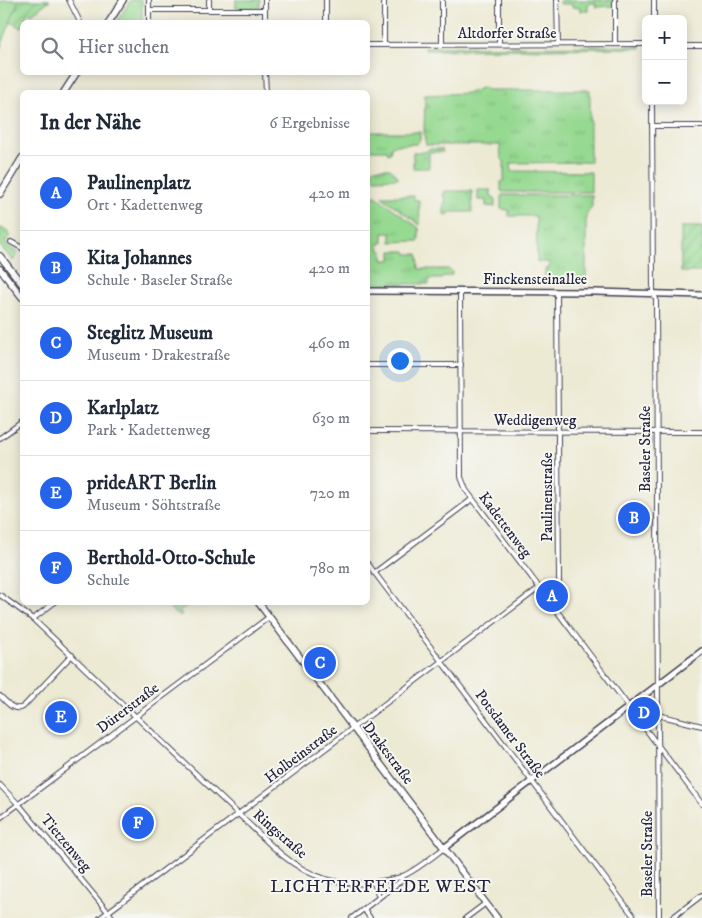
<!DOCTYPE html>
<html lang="de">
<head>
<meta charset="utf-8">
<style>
  body { margin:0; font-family:"IM FELL DW Pica",serif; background:#f6f6f7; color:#1f2937 }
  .controls { position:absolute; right:15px; top:15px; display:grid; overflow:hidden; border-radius:8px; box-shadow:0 2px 12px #0003 }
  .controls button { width:45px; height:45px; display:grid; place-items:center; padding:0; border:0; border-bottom:1px solid #e0e1e3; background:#fff; color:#1f2937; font:25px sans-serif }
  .you { position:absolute; left:399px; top:360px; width:18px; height:18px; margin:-12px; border:4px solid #fff; border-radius:50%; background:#1a73e8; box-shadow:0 0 0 8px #1a73e833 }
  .badge { display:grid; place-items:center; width:32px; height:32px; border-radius:50%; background:#2563eb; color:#fff; font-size:16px; font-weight:700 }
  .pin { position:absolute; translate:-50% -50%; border:2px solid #fff; box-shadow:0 1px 5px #0006 }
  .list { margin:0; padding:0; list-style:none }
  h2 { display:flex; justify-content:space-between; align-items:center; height:65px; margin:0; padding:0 20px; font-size:21px }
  h2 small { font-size:16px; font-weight:400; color:#747a83 }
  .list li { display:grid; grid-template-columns:32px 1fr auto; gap:15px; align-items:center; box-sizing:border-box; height:75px; padding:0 20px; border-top:1px solid #e0e1e3 }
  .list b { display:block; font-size:19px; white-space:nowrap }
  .list p { margin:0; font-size:16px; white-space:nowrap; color:#747a83 }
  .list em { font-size:16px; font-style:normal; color:#747a83 }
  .icon { flex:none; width:28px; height:28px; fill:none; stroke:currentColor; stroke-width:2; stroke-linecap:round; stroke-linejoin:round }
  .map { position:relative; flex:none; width:702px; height:918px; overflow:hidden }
  .search { position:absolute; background:#fff; box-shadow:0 2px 12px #0003; left:20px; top:20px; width:350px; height:55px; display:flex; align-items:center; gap:12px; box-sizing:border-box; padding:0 18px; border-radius:8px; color:#747a83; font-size:19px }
  .panel { position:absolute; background:#fff; box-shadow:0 2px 12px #0003; left:20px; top:90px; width:350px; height:515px; border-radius:8px }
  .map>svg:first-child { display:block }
  .grass { fill:url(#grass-tufts); stroke:#5c7e66 }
  .park { fill:#96d991; stroke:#5c7e66 }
  .garden { fill:url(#garden-furrows); stroke:#5c7e66 }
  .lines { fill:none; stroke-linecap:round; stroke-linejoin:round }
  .minor-casing { stroke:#404052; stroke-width:6 }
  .tertiary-casing { stroke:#404052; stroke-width:8 }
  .secondary-casing { stroke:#404052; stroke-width:8 }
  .minor { stroke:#fff; stroke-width:4 }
  .tertiary { stroke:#fff; stroke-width:5 }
  .secondary { stroke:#fff; stroke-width:5.5 }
  .labels { text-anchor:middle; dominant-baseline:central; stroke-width:4; stroke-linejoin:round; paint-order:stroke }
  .street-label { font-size:15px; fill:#22223b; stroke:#f6f6f2 }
  .quarter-label { font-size:18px; letter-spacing:1px; fill:#22223b; stroke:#f6f6f2 }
</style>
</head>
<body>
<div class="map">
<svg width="702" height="918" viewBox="0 0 702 918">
  <defs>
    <pattern id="grass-tufts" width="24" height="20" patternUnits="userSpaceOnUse" patternTransform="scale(1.25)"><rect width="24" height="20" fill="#96d991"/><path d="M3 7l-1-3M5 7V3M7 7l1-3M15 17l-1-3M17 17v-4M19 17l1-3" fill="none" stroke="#81ba7e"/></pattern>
    <pattern id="garden-furrows" width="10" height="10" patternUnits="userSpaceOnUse" patternTransform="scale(1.25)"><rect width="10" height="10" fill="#96d991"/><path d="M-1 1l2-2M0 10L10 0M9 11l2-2" fill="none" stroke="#81ba7e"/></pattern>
  </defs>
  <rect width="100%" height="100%" fill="#f6f6f2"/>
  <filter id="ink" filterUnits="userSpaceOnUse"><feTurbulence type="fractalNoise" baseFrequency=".02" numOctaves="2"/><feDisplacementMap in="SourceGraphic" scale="10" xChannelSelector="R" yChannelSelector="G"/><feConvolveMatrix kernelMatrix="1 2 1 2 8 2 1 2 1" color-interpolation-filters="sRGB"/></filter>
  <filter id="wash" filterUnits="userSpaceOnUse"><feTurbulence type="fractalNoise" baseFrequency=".0096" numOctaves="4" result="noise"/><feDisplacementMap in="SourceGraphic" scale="20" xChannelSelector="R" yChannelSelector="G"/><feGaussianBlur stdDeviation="1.12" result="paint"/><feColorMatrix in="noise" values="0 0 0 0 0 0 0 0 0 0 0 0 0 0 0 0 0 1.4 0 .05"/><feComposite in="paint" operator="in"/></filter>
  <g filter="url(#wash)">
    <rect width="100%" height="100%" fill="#edead4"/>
    <g class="grass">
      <polygon points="641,46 641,48 425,50 425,47"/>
      <polygon points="484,87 487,90 590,90 590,162 511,163 512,171 591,172 591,192 503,192 501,191 501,182 504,180 504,161 501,158 500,145 426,145 424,135 425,95 468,93"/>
      <polygon points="368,132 420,132 420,139 417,144 394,145 391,147 390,153 388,154 387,150 368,150"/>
      <polygon points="429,149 442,149 443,152 429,152 429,168 413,168 413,152 425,152"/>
      <polygon points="374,168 390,168 399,178 375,179 372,176 372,170"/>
      <polygon points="478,190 491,190 491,196 495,198 495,207 486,206 486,200 478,200"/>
      <polygon points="445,191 472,191 472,212 449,212 448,215 444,214 444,205 446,199 443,196"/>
      <polygon points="502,195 592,195 592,206 586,216 586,284 545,284 545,269 549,269 549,262 537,262 536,216 509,216 509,210 501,209 501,196"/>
      <polygon points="368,196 376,196 419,228 419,241 391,242 391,233 383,233 383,242 380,244 379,247 380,250 383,251 383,260 391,260 391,251 406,251 407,254 418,254 419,269 448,269 452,272 452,275 443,277 442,279 429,279 429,284 370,284 370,198 368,198"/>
      <polygon points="381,196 414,196 414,200 419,200 420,225"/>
      <polygon points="0,227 8,232 10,236 5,241 7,246 18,253 13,261 0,246"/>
    </g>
    <g class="park">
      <polygon points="3,0 19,0 0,49 0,4"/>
      <polygon points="131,0 142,0 142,22 116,22"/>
      <rect x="236" y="0" width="24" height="8"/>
      <polygon points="560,0 613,0 614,6 596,7 595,3 588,4 588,11 581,11 581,8 572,7 572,4 560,4"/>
      <polygon points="166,603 191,603 179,611 182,615 180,617 177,613 175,614"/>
    </g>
    <g class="garden">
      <polygon points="19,0 50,0 32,14 28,12 22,28 10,22"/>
      <rect x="681" y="227" width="21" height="45"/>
    </g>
  </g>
  <g filter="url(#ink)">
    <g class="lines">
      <defs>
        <g id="minor">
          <polyline points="69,0 80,22"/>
          <polyline points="149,0 149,22"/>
          <polyline points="209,0 209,10"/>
          <polyline points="265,0 265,22"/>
          <polyline points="326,0 326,22"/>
          <polyline points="384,0 384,45"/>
          <polyline points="442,0 442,45"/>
          <polyline points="499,0 499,44"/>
          <polyline points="557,0 558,44"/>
          <polyline points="615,0 615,44"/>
          <polyline points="149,10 265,10"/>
          <polyline points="654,19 654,0"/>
          <polyline points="368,45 646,44"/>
          <polyline points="683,46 702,46"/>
          <polyline points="265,72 266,92"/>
          <polyline points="652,101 653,293 656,299 659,918"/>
          <polyline points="652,126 702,126"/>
          <polyline points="11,242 22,248"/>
          <polyline points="460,292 461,477 466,490 702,804"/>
          <polyline points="368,365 461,365"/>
          <polyline points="368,431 702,432"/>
          <polyline points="0,438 22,422"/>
          <polyline points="368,564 635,918"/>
          <polyline points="374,573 471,500"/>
          <path d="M 0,595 L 33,619 L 273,847 C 303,875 339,890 381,881 C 388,880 396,879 403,876 C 418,869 431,858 444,848"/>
          <polyline points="556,610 559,607 559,579 557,292"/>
          <polyline points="33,619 55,602"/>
          <path d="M 0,696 C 7,702 13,712 23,707 L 72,655"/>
          <polyline points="658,715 702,726"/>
          <polyline points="0,785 21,807 113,918"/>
          <polyline points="0,818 269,617"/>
          <polyline points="374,883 379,897"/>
          <polyline points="364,909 370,918"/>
          <polyline points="100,918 539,588"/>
          <polyline points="352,918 402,880 402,876"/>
          <polyline points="466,918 486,903"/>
          <polyline points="672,918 702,895"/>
        </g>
        <g id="tertiary">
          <polyline points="368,291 596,292 702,295"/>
          <polyline points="444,848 702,651"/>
        </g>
        <g id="secondary">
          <polyline points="109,22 123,0"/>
          <polyline points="64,92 77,72"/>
          <polyline points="0,194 22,158"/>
          <polyline points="0,256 22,284"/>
          <polyline points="0,269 22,297"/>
          <polyline points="258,602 497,918"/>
        </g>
      </defs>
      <use href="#minor" class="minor-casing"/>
      <use href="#tertiary" class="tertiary-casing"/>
      <use href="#secondary" class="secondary-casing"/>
      <use href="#minor" class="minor"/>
      <use href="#tertiary" class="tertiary"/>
      <use href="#secondary" class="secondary"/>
    </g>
  </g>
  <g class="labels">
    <g class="street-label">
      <text x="507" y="33">Altdorfer Straße</text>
      <text x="535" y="279">Finckensteinallee</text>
      <text x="535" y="420">Weddigenweg</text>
      <text transform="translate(645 449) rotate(-90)">Baseler Straße</text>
      <text transform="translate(547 497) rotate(-90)">Paulinenstraße</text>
      <text transform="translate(505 525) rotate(53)">Kadettenweg</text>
      <text transform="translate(128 708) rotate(-37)">Dürerstraße</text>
      <text transform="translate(510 734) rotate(53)">Potsdamer Straße</text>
      <text transform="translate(388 753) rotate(53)">Drakestraße</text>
      <text transform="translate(301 754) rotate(-37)">Holbeinstraße</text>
      <text transform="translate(280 834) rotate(41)">Ringstraße</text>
      <text transform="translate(66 843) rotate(50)">Tietzenweg</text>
      <text transform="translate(647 854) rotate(-90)">Baseler Straße</text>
    </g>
    <g class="quarter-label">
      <text x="381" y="887">LICHTERFELDE WEST</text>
    </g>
  </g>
</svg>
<div class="controls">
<button>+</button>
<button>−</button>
</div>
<div class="you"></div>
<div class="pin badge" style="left:552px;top:596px">A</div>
<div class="pin badge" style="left:634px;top:518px">B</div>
<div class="pin badge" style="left:320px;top:663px">C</div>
<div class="pin badge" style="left:644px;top:713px">D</div>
<div class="pin badge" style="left:61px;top:717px">E</div>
<div class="pin badge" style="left:138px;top:823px">F</div>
<div class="search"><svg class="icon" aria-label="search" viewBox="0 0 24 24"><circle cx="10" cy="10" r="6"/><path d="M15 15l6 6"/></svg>Hier suchen</div>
<section class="panel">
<h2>In der Nähe<small>6 Ergebnisse</small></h2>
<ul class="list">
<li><span class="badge">A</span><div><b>Paulinenplatz</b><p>Ort · Kadettenweg</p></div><em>420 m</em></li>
<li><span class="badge">B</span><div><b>Kita Johannes</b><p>Schule · Baseler Straße</p></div><em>420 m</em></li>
<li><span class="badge">C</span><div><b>Steglitz Museum</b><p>Museum · Drakestraße</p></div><em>460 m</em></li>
<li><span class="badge">D</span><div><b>Karlplatz</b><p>Park · Kadettenweg</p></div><em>630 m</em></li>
<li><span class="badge">E</span><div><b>prideART Berlin</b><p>Museum · Söhtstraße</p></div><em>720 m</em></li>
<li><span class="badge">F</span><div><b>Berthold-Otto-Schule</b><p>Schule</p></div><em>780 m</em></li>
</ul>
</section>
</div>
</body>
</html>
